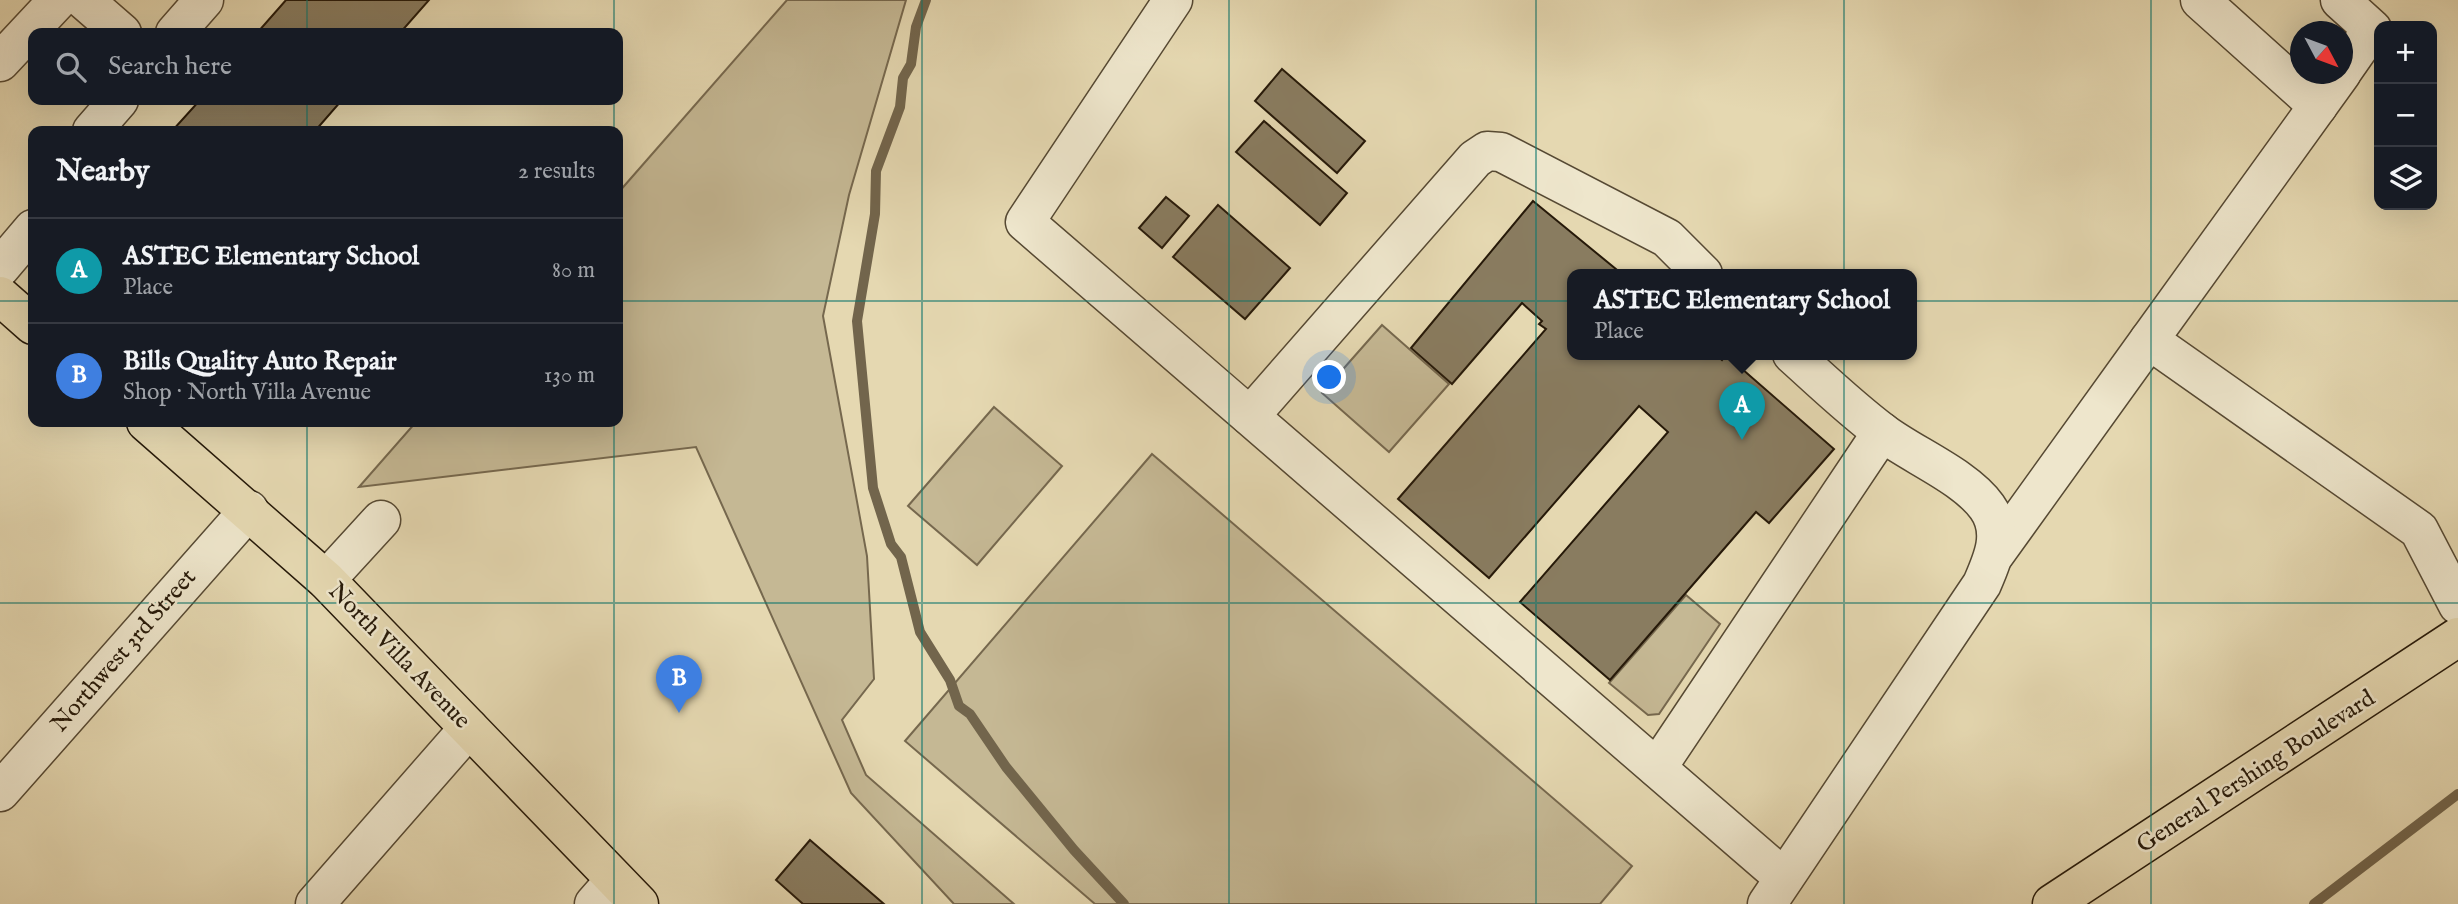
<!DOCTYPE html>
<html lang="en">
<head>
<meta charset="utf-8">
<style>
  body { margin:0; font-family:"IM FELL English",serif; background:#20242c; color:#f1f3f6 }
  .controls { position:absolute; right:21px; top:21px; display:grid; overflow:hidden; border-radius:14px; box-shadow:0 7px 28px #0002 }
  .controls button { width:63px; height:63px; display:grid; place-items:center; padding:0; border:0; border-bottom:2px solid #363941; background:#171b24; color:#f1f3f6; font:35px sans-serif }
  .compass { position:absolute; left:2290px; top:21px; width:63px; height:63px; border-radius:50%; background:#171b24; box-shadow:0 7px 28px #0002; rotate:131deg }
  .you { position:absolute; left:1330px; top:378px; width:24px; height:24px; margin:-18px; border:5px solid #fff; border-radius:50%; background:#1a73e8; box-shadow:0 0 0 10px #1a73e833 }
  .badge { display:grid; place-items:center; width:46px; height:46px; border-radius:50%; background:#c59692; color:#fff; font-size:23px; font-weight:700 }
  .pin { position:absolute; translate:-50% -58px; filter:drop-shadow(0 2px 4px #0008) }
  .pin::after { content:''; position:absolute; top:37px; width:24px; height:21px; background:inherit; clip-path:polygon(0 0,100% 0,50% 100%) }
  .popup { position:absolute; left:1567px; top:269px; width:350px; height:91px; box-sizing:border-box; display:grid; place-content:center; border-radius:14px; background:#171b24; filter:drop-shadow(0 2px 5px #0005); font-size:23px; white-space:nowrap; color:#9ea1a6 }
  .popup b { font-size:26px; color:#f1f3f6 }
  .popup::after { content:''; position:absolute; left:50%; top:100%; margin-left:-14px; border:14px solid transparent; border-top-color:#171b24 }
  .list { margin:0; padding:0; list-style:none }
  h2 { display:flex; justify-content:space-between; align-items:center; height:91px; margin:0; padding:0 28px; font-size:30px }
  h2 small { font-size:23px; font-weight:400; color:#9ea1a6 }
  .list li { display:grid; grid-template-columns:46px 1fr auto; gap:21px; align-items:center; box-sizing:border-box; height:105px; padding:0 28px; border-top:2px solid #363941 }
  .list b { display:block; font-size:26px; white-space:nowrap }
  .list p { margin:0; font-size:23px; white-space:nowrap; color:#9ea1a6 }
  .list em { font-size:23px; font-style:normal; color:#9ea1a6 }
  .icon { flex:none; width:38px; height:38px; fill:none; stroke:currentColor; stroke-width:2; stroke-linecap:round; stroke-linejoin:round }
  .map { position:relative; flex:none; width:2458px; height:904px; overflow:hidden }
  .search { position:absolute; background:#171b24; box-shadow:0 7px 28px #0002; left:28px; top:28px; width:595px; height:77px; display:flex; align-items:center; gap:18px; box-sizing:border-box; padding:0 24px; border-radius:14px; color:#9ea1a6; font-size:26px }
  .panel { position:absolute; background:#171b24; box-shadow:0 7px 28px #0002; left:28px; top:126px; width:595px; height:301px; border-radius:14px }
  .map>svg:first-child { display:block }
  .green { fill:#c5b894; stroke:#76684e; stroke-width:2 }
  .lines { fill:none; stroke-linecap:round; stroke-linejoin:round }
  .stream { stroke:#72654c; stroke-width:10 }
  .building { fill:#897c60; stroke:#261909; stroke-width:2 }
  .minor-casing { stroke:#564933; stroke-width:41 }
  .major-casing { stroke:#261909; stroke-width:41 }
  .minor { stroke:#eee6cc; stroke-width:38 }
  .major { stroke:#e5d8b1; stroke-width:38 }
  .grid { fill:none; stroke:#0f766e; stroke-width:2; stroke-opacity:0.55 }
  .labels { text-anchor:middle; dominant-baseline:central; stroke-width:5; stroke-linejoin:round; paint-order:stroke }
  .street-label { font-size:24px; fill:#261909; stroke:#eee6cc }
</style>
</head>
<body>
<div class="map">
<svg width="2458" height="904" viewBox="0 0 2458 904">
  <rect width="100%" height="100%" fill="#e5d8b1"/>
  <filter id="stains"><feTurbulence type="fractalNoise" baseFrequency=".00286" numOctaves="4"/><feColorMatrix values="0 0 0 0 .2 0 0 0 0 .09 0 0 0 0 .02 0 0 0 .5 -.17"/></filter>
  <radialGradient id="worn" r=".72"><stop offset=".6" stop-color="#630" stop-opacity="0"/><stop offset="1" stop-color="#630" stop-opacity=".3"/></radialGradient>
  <g class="green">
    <polygon points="787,0 906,0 849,195 823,316 867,556 874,679 842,720 866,775 1014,904 954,904 851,793 696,447 359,487 416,422 618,422 618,193"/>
    <polygon points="1382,325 1449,384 1389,452 1322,393"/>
    <polygon points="994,407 1062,466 977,565 908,506"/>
    <polygon points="1152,454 1632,866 1600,904 1095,904 905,741"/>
    <polygon points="1686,595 1720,624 1659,714 1648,715 1609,683"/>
  </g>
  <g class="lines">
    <g class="stream">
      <polyline points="926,0 916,27 911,64 903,78 900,107 876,171 875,214 857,321 873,488 891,544 901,557 920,632 950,680 959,706 970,714 1006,767 1074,850 1124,904"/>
      <polyline points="2314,904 2458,794"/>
    </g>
  </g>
  <g class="building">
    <polygon points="286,0 429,0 400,33 257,33"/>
    <polygon points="1282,69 1365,141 1337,173 1255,101"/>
    <polygon points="200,100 342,100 315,131 172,131"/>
    <polygon points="1264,121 1347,193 1320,225 1236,152"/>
    <polygon points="1166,197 1189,216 1162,248 1139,228"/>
    <polygon points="1533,201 1622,274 1572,274 1572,354 1715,354 1722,360 1726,355 1834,449 1769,523 1756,512 1610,680 1520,602 1668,432 1639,406 1489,578 1398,499 1546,329 1539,324 1542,321 1522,303 1452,384 1411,348"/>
    <polygon points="1218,205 1290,268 1245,319 1173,257"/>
    <polygon points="810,840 884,904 803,904 776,880"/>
  </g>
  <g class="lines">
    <defs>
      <g id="minor">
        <polyline points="84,0 122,33"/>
        <polyline points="1173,0 1025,222 1784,878"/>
        <polyline points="2200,0 2318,106"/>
        <polyline points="2340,0 2372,29 2342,72"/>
        <polyline points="175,33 204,0"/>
        <polyline points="0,62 58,0"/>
        <polyline points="2341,74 2149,340 2419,530 2458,605"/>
        <polyline points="92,131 119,100"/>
        <polyline points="0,268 33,229"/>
        <polyline points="1250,416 1475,159 1487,151 1501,152 1667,238 1703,274"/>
        <polyline points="1995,554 2149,340"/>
        <polyline points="326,580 381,520"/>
        <polyline points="1657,768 1882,432"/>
        <polyline points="0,792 249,510"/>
        <polyline points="315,904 469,728"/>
        <polyline points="594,904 615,880"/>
        <path d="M 1767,904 L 1982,584 C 1993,559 2005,532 1987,507 C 1965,476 1912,455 1882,432 C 1850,408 1821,380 1792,354"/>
      </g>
      <g id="major">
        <polyline points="0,296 33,325"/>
        <polyline points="146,422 326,580 639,904"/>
        <polyline points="2052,904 2458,637"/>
      </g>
    </defs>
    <use href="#minor" class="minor-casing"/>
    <use href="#major" class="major-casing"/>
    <use href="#minor" class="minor"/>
    <use href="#major" class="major"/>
  </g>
  <path class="grid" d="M 307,0 L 307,33M 614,0 L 614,33M 922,0 L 922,904M 1229,0 L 1229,904M 1536,0 L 1536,904M 1844,0 L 1844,904M 2151,0 L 2151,904M 307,100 L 307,131M 614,100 L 614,131M 0,301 L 33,301M 618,301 L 2458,301M 307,422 L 307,904M 614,422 L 614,904M 0,603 L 2458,603"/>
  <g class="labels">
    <g class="street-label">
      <text transform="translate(124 651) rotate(-49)">Northwest 3rd Street</text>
      <text transform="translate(399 656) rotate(46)">North Villa Avenue</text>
      <text transform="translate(2256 772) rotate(-33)">General Pershing Boulevard</text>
    </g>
  </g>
  <rect width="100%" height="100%" filter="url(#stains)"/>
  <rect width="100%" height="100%" fill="url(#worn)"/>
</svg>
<div class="controls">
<button>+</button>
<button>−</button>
<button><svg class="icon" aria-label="layers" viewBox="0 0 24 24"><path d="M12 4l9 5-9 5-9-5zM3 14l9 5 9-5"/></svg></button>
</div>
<svg class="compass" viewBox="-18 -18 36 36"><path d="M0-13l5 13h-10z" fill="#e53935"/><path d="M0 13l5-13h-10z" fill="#9ea1a6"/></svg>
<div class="you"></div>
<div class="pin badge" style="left:1742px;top:440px;background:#0f9aa8">A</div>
<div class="popup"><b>ASTEC Elementary School</b>Place</div>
<div class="pin badge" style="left:679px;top:713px;background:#3f7fe0">B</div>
<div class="search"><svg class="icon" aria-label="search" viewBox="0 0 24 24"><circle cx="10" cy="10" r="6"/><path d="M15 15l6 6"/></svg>Search here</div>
<section class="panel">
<h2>Nearby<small>2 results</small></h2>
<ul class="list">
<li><span class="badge" style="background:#0f9aa8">A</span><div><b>ASTEC Elementary School</b><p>Place</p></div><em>80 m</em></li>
<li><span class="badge" style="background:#3f7fe0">B</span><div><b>Bills Quality Auto Repair</b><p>Shop · North Villa Avenue</p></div><em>130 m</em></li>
</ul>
</section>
</div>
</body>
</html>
